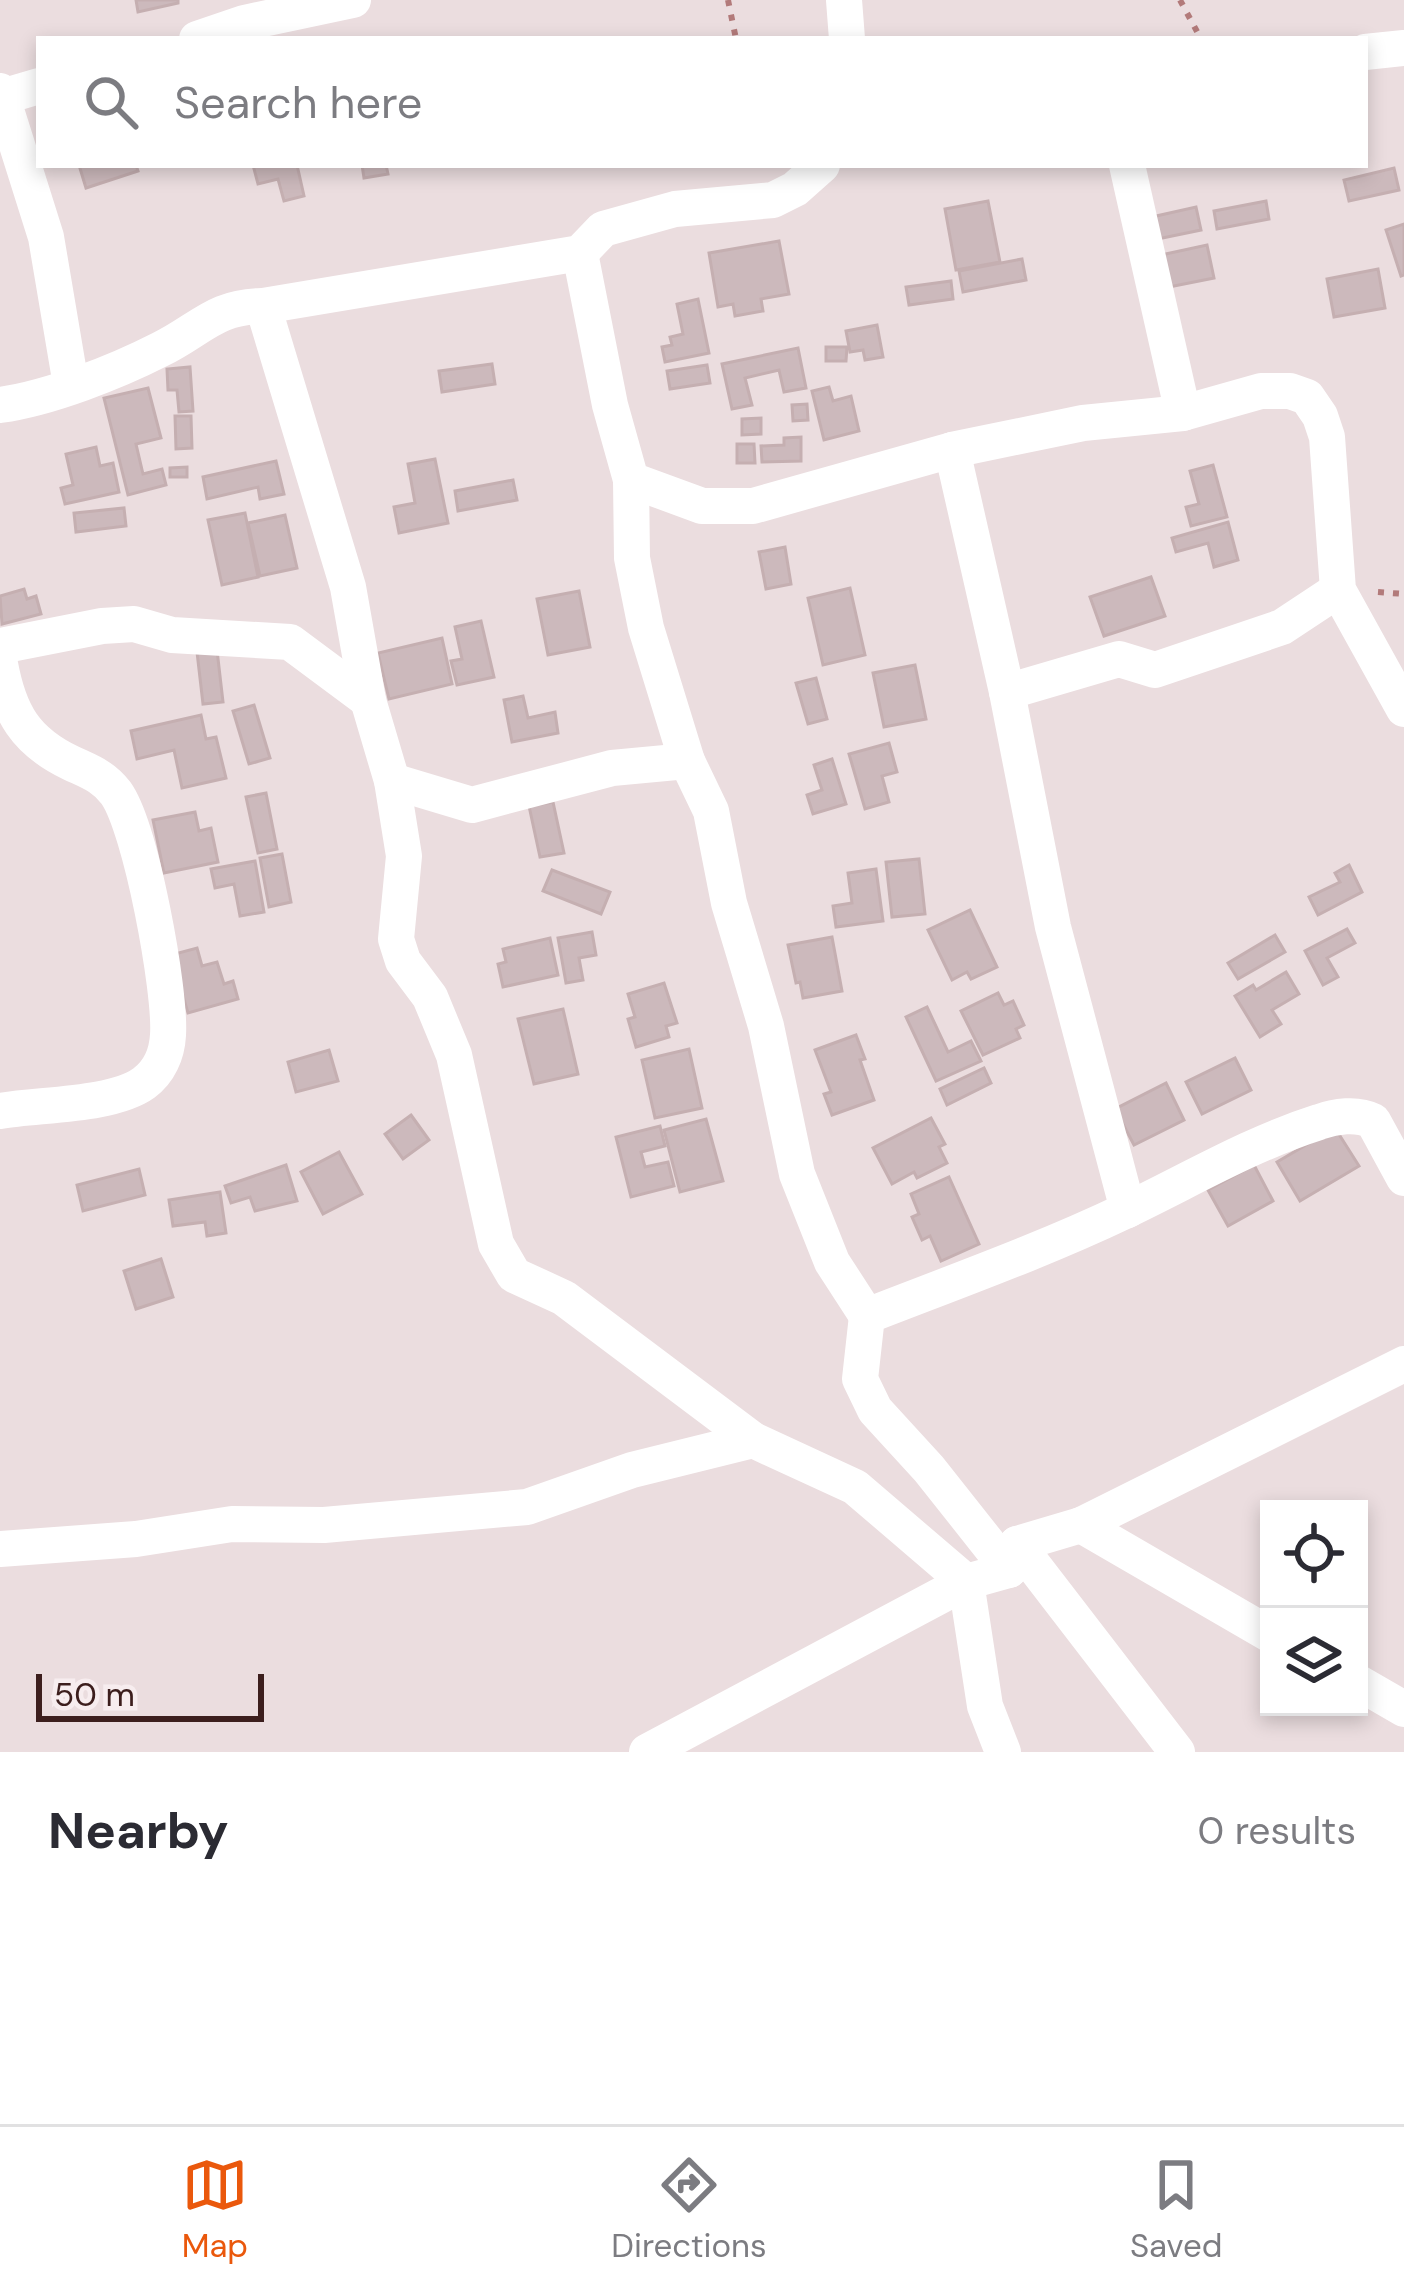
<!DOCTYPE html>
<html lang="en">
<head>
<meta charset="utf-8">
<style>
  body { margin:0; font-family:"DM Sans",sans-serif; background:#f7f7f7; color:#2b2b33 }
  .controls { position:absolute; right:36px; bottom:36px; display:grid; overflow:hidden; border-radius:0px; box-shadow:0 6px 18px #0003 }
  .controls button { width:108px; height:108px; display:grid; place-items:center; padding:0; border:0; border-bottom:3px solid #e1e1e2; background:#fff; color:#2b2b33; font:60px sans-serif }
  .scale { position:absolute; left:36px; bottom:30px; width:228px; box-sizing:border-box; padding-left:12px; border:6px solid #3c1e1d; border-top:0; font-size:33px; line-height:42px; white-space:nowrap; color:#3c1e1d; -webkit-text-stroke:9px #f7edef; paint-order:stroke }
  .list { margin:0; padding:0; list-style:none }
  h2 { display:flex; justify-content:space-between; align-items:center; height:156px; margin:0; padding:0 48px; font-size:51px }
  h2 small { font-size:39px; font-weight:400; color:#7c7c81 }
  .icon { flex:none; width:66px; height:66px; fill:none; stroke:currentColor; stroke-width:2; stroke-linecap:round; stroke-linejoin:round }
  .map { position:relative; flex:none; width:1404px; height:1752px; overflow:hidden }
  .search { position:absolute; background:#fff; box-shadow:0 6px 18px #0003; left:36px; right:36px; top:36px; height:132px; display:flex; align-items:center; gap:30px; box-sizing:border-box; padding:0 42px; border-radius:0px; color:#7c7c81; font-size:45px }
  .sheet { height:372px; background:#fff }
  nav { display:flex; justify-content:space-around; align-items:center; box-sizing:border-box; height:168px; border-top:3px solid #e1e1e2; background:#fff; font-size:33px; color:#7c7c81 }
  nav a { display:grid; justify-items:center; gap:6px }
  nav .on { color:#ea580c }
  .map>svg:first-child { display:block }
  .building { fill:#ccb9bc; stroke:#c5afb1; stroke-width:3 }
  .lines { fill:none; stroke-linecap:round; stroke-linejoin:round }
  .path { stroke:#b27a7a; stroke-width:6; stroke-dasharray:6 9; stroke-linecap:butt }
  .minor { stroke:#fff; stroke-width:36 }
</style>
</head>
<body>
<div class="map">
<svg width="1404" height="1752" viewBox="0 0 1404 1752">
  <rect width="100%" height="100%" fill="#ebdddf"/>
  <g class="building">
    <polygon points="136,0 178,0 178,3 138,12"/>
    <polygon points="79,165 136,165 138,171 86,188"/>
    <polygon points="253,165 297,165 304,196 284,201 278,179 258,184"/>
    <polygon points="362,165 386,165 388,174 364,178"/>
    <polygon points="1394,168 1399,190 1349,201 1344,180"/>
    <polygon points="988,201 1000,262 956,270 945,209"/>
    <polygon points="1266,201 1269,219 1217,229 1214,211"/>
    <polygon points="1196,207 1201,230 1148,241 1143,219"/>
    <polygon points="1404,224 1404,275 1401,276 1386,230"/>
    <polygon points="779,241 789,294 761,299 763,311 735,316 733,304 718,307 709,253"/>
    <polygon points="1207,245 1214,278 1159,289 1152,257"/>
    <polygon points="1022,259 1026,280 963,292 959,271"/>
    <polygon points="1378,269 1385,308 1334,317 1327,279"/>
    <polygon points="951,281 953,299 909,305 906,287"/>
    <polygon points="698,299 709,353 665,362 662,347 672,345 670,337 683,334 677,304"/>
    <polygon points="877,325 883,357 865,360 863,350 850,352 846,331"/>
    <polygon points="826,347 847,347 846,361 826,361"/>
    <polygon points="798,348 806,388 784,392 779,370 745,378 752,405 732,409 722,364"/>
    <polygon points="492,364 495,384 442,392 439,371"/>
    <polygon points="707,365 710,383 670,389 667,371"/>
    <polygon points="190,367 193,411 179,412 177,390 168,390 167,369"/>
    <polygon points="829,387 833,401 851,396 859,431 824,440 812,391"/>
    <polygon points="148,388 161,438 136,444 143,474 162,469 166,485 128,495 104,398"/>
    <polygon points="807,404 808,420 793,421 792,405"/>
    <polygon points="175,416 191,416 192,448 176,449"/>
    <polygon points="761,418 761,434 742,435 742,419"/>
    <polygon points="801,437 801,461 762,462 761,446 784,445 784,438"/>
    <polygon points="737,444 754,444 755,463 737,463"/>
    <polygon points="96,447 100,466 113,463 119,492 65,504 61,488 73,485 66,454"/>
    <polygon points="435,459 448,523 399,533 394,507 415,503 408,464"/>
    <polygon points="276,461 284,494 260,499 258,487 207,499 203,477"/>
    <polygon points="1213,465 1227,517 1191,526 1186,507 1199,504 1190,471"/>
    <polygon points="187,467 187,477 170,477 170,468"/>
    <polygon points="513,480 517,500 458,511 455,491"/>
    <polygon points="124,508 126,526 76,532 74,513"/>
    <polygon points="245,513 258,577 222,585 208,520"/>
    <polygon points="285,515 297,568 260,576 248,523"/>
    <polygon points="1228,522 1238,560 1214,567 1208,543 1176,552 1172,538"/>
    <polygon points="785,547 791,584 766,589 759,552"/>
    <polygon points="1151,577 1165,616 1104,636 1090,597"/>
    <polygon points="850,588 865,655 823,665 808,598"/>
    <polygon points="24,589 27,599 36,596 41,614 2,624 0,596"/>
    <polygon points="579,591 590,647 548,655 537,599"/>
    <polygon points="481,621 494,677 457,685 451,661 462,659 455,627"/>
    <polygon points="442,638 452,684 389,699 378,653"/>
    <polygon points="217,650 223,702 203,704 197,652"/>
    <polygon points="915,665 926,719 884,727 873,673"/>
    <polygon points="816,678 827,719 808,724 796,683"/>
    <polygon points="523,696 528,718 555,712 558,733 512,742 504,700"/>
    <polygon points="254,705 270,758 249,764 233,711"/>
    <polygon points="201,715 206,739 216,737 226,778 182,788 174,750 137,759 131,731"/>
    <polygon points="889,743 897,772 882,776 889,802 865,809 849,754"/>
    <polygon points="832,759 846,804 813,814 807,795 822,790 814,765"/>
    <polygon points="266,793 277,849 258,853 246,797"/>
    <polygon points="553,802 564,853 540,857 529,806"/>
    <polygon points="195,812 199,831 211,828 218,862 164,873 153,820"/>
    <polygon points="282,854 291,902 269,907 260,858"/>
    <polygon points="919,859 925,914 892,917 886,862"/>
    <polygon points="255,861 264,912 240,916 234,884 215,888 211,869"/>
    <polygon points="1349,865 1362,892 1318,915 1309,897 1340,882 1335,873"/>
    <polygon points="876,869 883,921 836,927 833,906 852,903 848,873"/>
    <polygon points="552,870 610,892 601,914 543,891"/>
    <polygon points="970,910 997,967 971,979 967,972 952,980 928,930"/>
    <polygon points="1347,929 1355,943 1327,958 1338,977 1323,985 1305,951"/>
    <polygon points="592,932 596,955 579,958 583,980 566,983 558,938"/>
    <polygon points="1275,935 1285,952 1238,979 1228,963"/>
    <polygon points="832,937 842,991 803,998 800,982 796,983 788,945"/>
    <polygon points="550,938 558,975 503,987 498,964 506,962 503,949"/>
    <polygon points="197,948 202,966 217,962 224,984 233,981 238,999 188,1013 171,955"/>
    <polygon points="1286,972 1299,994 1272,1010 1281,1024 1260,1037 1235,996 1253,985 1256,990"/>
    <polygon points="664,983 677,1023 666,1026 669,1037 636,1047 628,1019 635,1017 628,994"/>
    <polygon points="998,993 1004,1005 1013,1001 1024,1025 1016,1029 1020,1038 983,1055 961,1011"/>
    <polygon points="927,1007 948,1052 971,1041 981,1061 936,1081 906,1017"/>
    <polygon points="563,1009 578,1074 534,1084 518,1019"/>
    <polygon points="856,1035 865,1059 860,1060 874,1100 832,1115 824,1094 831,1092 815,1050"/>
    <polygon points="689,1049 702,1108 655,1118 642,1060"/>
    <polygon points="329,1050 338,1081 296,1092 288,1062"/>
    <polygon points="1235,1058 1251,1090 1202,1114 1186,1082"/>
    <polygon points="984,1068 991,1083 947,1105 940,1089"/>
    <polygon points="1166,1083 1184,1120 1134,1145 1115,1109"/>
    <polygon points="411,1115 429,1140 403,1159 385,1134"/>
    <polygon points="931,1118 945,1144 939,1147 947,1163 917,1178 914,1172 892,1184 873,1148"/>
    <polygon points="706,1119 723,1181 680,1192 664,1130"/>
    <polygon points="660,1126 665,1146 641,1152 645,1167 668,1162 674,1186 631,1197 616,1137"/>
    <polygon points="1335,1128 1359,1166 1300,1201 1277,1162"/>
    <polygon points="339,1152 362,1194 323,1214 301,1172"/>
    <polygon points="286,1165 297,1201 255,1211 250,1197 231,1203 225,1186"/>
    <polygon points="1254,1165 1273,1201 1228,1226 1208,1190"/>
    <polygon points="139,1169 145,1195 83,1211 77,1185"/>
    <polygon points="949,1177 979,1244 941,1261 930,1236 922,1240 912,1217 919,1214 911,1194"/>
    <polygon points="220,1192 226,1233 207,1236 205,1222 173,1226 169,1200"/>
    <polygon points="161,1259 173,1297 136,1309 124,1271"/>
  </g>
  <g class="lines">
    <g class="path">
      <polyline points="728,0 736,39"/>
      <polyline points="1180,0 1201,39"/>
      <polyline points="1378,592 1404,594"/>
    </g>
    <g class="minor">
      <polyline points="844,0 847,39"/>
      <polyline points="197,39 244,23 353,0"/>
      <polyline points="1365,52 1404,48"/>
      <polyline points="0,91 46,237 71,385"/>
      <polyline points="2,97 39,86"/>
      <polyline points="1127,165 1183,413"/>
      <polyline points="580,253 610,405 631,480 702,506 753,506 952,450 1083,423 1183,413 1261,391 1290,391 1307,397 1320,416 1327,437 1338,590 1404,709"/>
      <polyline points="263,306 348,587 368,700 392,781 404,856 396,939 403,961 430,997 454,1055 496,1244 514,1275 564,1298 753,1440 855,1487 966,1582 985,1706 1003,1752"/>
      <path d="M 0,405 C 50,398 116,372 161,349 C 200,330 215,306 263,306 L 580,253 L 603,229 L 675,209 L 773,200 L 795,189 L 822,165"/>
      <polyline points="952,450 1007,692 1053,927 1128,1210"/>
      <polyline points="631,480 632,558 646,628 687,761 711,811 729,903 766,1026 797,1174 832,1262 867,1316"/>
      <polyline points="0,646 102,626 134,624 172,635 290,642 368,700"/>
      <path d="M 0,664 C 9,713 25,741 71,763 C 90,772 103,776 116,793 C 141,828 171,991 168,1035 C 167,1054 159,1072 144,1083 C 112,1106 39,1104 0,1111"/>
      <polyline points="1007,692 1119,659 1155,670 1282,627 1338,590"/>
      <polyline points="392,781 472,805 612,768 687,761"/>
      <polyline points="1081,1525 1269,1634"/>
      <polyline points="1017,1544 1177,1752"/>
      <polyline points="0,1549 136,1539 232,1524 324,1525 527,1507 632,1470 753,1440"/>
      <path d="M 1009,1570 L 929,1469 L 875,1410 L 860,1379 L 867,1316 C 954,1282 1041,1251 1125,1211 C 1190,1180 1250,1144 1319,1122 C 1335,1116 1357,1113 1373,1121 L 1404,1178"/>
      <polyline points="1359,1683 1404,1709"/>
      <polyline points="647,1752 966,1582 1009,1570 1017,1544 1081,1525 1404,1364"/>
    </g>
  </g>
</svg>
<div class="controls">
<button><svg class="icon" aria-label="locate" viewBox="0 0 24 24"><circle cx="12" cy="12" r="6"/><path d="M12 2v4M12 18v4M2 12h4M18 12h4"/></svg></button>
<button><svg class="icon" aria-label="layers" viewBox="0 0 24 24"><path d="M12 4l9 5-9 5-9-5zM3 14l9 5 9-5"/></svg></button>
</div>
<div class="scale">50 m</div>
<div class="search"><svg class="icon" aria-label="search" viewBox="0 0 24 24"><circle cx="10" cy="10" r="6"/><path d="M15 15l6 6"/></svg>Search here</div>
</div>
<section class="sheet">
<h2>Nearby<small>0 results</small></h2>
<ul class="list">
</ul>
</section>
<nav>
<a class="on"><svg class="icon" aria-label="map" viewBox="0 0 24 24"><path d="M3 6l6-2 6 2 6-2v14l-6 2-6-2-6 2zM9 4v14M15 6v14"/></svg>Map</a>
<a><svg class="icon" aria-label="directions" viewBox="0 0 24 24"><path d="M12 3l9 9-9 9-9-9zM9 14v-3h6M13 9l2 2-2 2"/></svg>Directions</a>
<a><svg class="icon" aria-label="saved" viewBox="0 0 24 24"><path d="M7 4h10v16l-5-4-5 4z"/></svg>Saved</a>
</nav>
</body>
</html>
